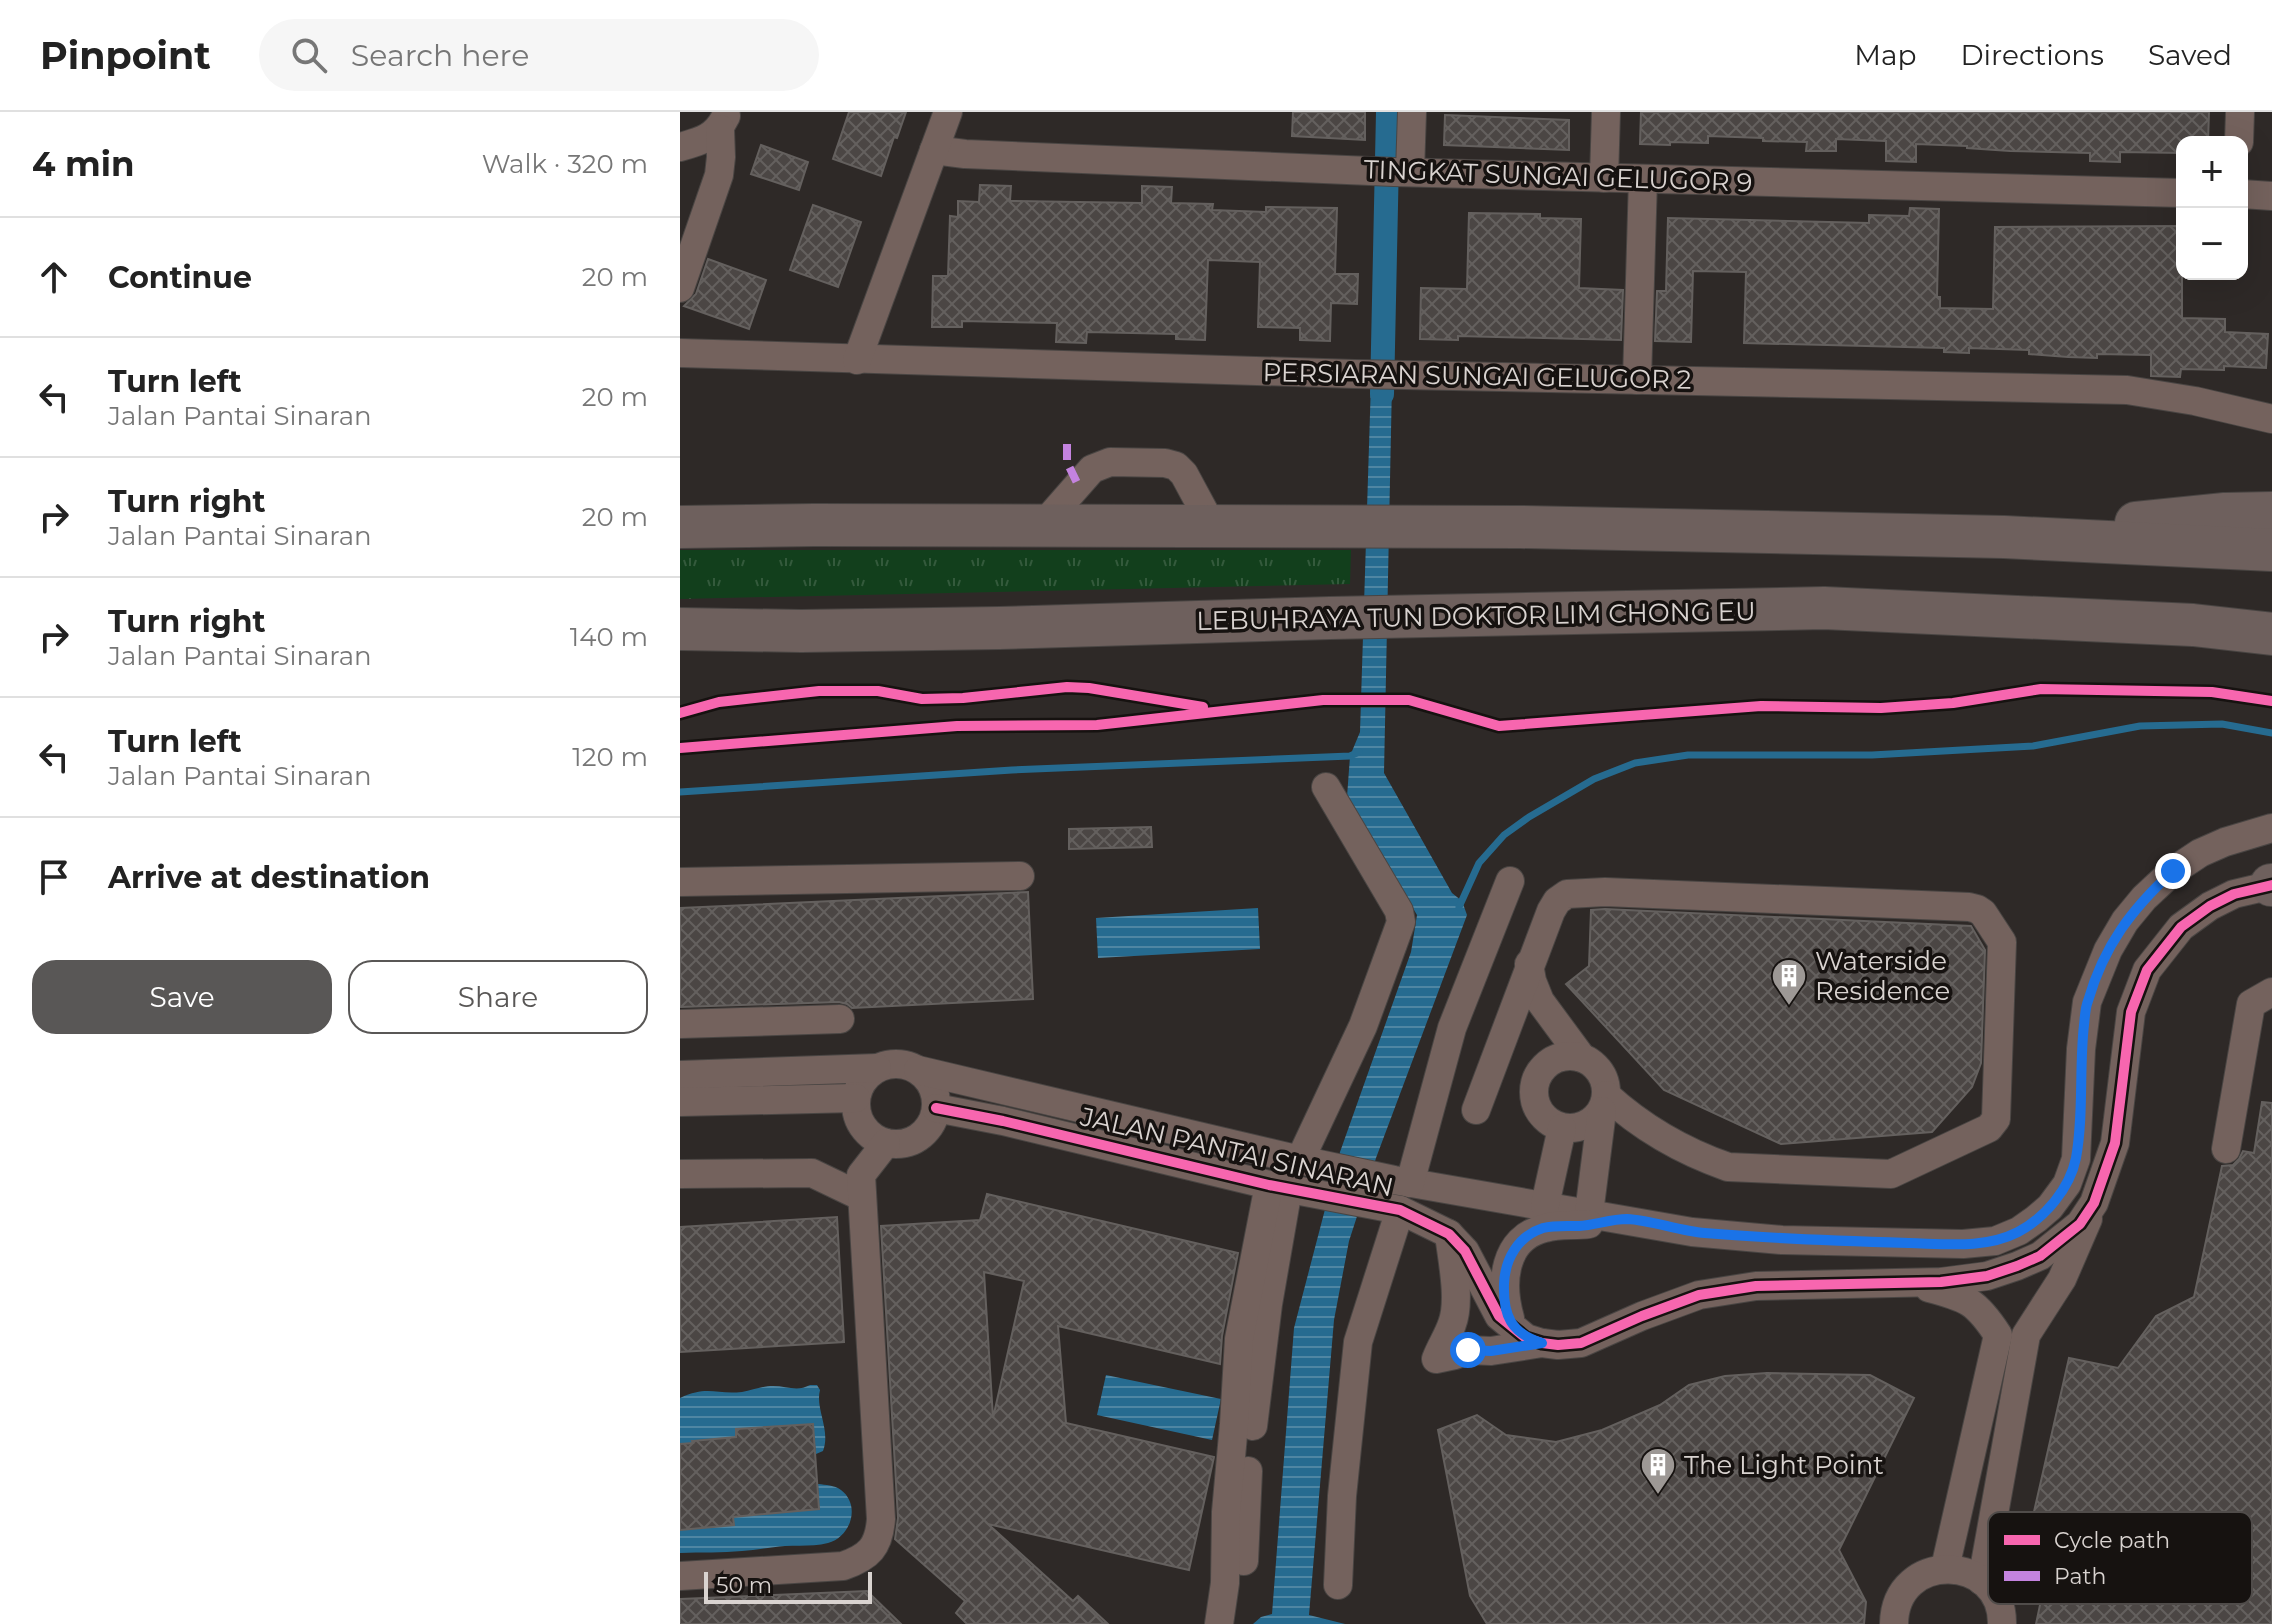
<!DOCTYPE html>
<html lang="en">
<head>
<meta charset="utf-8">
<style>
  body { margin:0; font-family:Montserrat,sans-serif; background:#f6f6f6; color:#222 }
  .controls { position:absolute; right:24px; top:24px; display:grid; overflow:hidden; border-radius:16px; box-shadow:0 8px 32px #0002 }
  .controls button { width:72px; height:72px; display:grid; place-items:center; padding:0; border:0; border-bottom:2px solid #e0e0e0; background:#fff; color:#222; font:40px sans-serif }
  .scale { position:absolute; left:24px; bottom:20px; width:168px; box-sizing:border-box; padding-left:8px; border:4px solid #d9d3d0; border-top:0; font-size:22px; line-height:28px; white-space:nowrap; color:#d9d3d0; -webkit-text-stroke:6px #161210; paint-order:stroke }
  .stop { position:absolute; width:24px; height:24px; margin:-18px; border:6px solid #1a73e8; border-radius:50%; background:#fff }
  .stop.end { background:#1a73e8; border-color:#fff; box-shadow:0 2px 8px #0008 }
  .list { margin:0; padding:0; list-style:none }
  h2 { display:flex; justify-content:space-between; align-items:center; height:104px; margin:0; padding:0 32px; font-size:34px }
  h2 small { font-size:26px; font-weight:400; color:#767676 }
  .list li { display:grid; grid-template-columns:52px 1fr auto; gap:24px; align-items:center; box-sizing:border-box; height:120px; padding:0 32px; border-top:2px solid #e0e0e0 }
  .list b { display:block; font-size:30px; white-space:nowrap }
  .list p { margin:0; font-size:26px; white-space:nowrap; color:#767676 }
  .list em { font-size:26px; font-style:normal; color:#767676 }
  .actions { display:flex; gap:16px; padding:24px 32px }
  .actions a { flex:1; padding:18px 0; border:2px solid #595756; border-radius:24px; text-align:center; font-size:28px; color:#595756 }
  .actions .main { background:#595756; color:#fff }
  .icon { flex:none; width:44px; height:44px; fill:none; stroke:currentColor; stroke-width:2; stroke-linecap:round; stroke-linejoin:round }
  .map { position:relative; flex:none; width:1592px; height:1512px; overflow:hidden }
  header { display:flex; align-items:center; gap:48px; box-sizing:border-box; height:112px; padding:0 40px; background:#fff; border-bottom:2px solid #e0e0e0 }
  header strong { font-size:38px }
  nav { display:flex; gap:44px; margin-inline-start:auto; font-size:28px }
  .search { width:560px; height:72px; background:#f6f6f6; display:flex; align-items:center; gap:20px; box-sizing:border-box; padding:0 28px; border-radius:44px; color:#767676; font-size:30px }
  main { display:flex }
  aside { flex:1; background:#fff }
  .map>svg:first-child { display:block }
  .grass { fill:url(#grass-tufts) }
  .water { fill:url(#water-rules) }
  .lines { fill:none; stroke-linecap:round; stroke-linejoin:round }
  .stream { stroke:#266b90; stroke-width:7 }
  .canal { stroke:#266b90; stroke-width:24 }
  .building { fill:url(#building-cross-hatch); stroke:#64605e; stroke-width:2; fill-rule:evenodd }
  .minor-casing { stroke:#494543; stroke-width:30 }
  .highway-casing { stroke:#494543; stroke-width:44 }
  .minor { stroke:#74625d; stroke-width:28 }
  .highway { stroke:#6e605d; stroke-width:42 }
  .quiet { stroke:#c483df; stroke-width:8; stroke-dasharray:16 8; stroke-linecap:butt }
  .cycleway-casing { stroke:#161210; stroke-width:15 }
  .cycleway { stroke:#f766af; stroke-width:10 }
  .route { stroke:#1a73e8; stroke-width:10 }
  .labels { text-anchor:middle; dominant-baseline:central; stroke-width:7; stroke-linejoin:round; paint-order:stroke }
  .street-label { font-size:26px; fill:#d9d3d0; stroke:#161210 }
  .poi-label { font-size:26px; fill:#d9d3d0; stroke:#161210; text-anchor:start }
  .key { fill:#161210; stroke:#504c4a; stroke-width:2 }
  .key-label { font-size:22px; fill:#d9d3d0 }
</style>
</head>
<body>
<header>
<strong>Pinpoint</strong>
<div class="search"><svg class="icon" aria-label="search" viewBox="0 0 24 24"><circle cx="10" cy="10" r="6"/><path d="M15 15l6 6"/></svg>Search here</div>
<nav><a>Map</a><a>Directions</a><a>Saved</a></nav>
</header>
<main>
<aside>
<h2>4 min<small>Walk · 320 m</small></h2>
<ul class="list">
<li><svg class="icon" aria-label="ahead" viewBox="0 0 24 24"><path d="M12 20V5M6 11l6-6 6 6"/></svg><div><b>Continue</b></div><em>20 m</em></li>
<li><svg class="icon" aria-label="left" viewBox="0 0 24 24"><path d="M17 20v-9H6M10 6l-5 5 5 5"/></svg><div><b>Turn left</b><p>Jalan Pantai Sinaran</p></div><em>20 m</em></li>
<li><svg class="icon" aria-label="right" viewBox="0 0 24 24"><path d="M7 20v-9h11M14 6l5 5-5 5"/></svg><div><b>Turn right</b><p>Jalan Pantai Sinaran</p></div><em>20 m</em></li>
<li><svg class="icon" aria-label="right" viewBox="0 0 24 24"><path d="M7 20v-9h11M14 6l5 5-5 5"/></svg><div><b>Turn right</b><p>Jalan Pantai Sinaran</p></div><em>140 m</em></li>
<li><svg class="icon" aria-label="left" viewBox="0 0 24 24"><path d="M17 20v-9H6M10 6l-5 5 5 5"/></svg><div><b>Turn left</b><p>Jalan Pantai Sinaran</p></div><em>120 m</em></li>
<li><svg class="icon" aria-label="arrive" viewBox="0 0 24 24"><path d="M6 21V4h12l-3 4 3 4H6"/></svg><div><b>Arrive at destination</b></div></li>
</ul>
<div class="actions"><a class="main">Save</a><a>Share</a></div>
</aside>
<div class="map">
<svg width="1592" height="1512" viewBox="0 0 1592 1512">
  <defs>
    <pattern id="grass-tufts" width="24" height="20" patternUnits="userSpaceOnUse" patternTransform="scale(2)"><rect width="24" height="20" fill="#123f1c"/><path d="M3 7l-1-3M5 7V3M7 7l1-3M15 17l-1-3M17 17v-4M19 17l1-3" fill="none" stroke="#345a3c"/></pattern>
    <pattern id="water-rules" width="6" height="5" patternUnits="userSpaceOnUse" patternTransform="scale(2)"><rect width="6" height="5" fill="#266b90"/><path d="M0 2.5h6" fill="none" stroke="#4f86a3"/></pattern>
    <pattern id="building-cross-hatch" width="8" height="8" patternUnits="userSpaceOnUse" patternTransform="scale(2)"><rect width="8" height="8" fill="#4b4644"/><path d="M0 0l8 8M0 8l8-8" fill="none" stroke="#64605e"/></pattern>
  </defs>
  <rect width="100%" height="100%" fill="#2e2927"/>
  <polygon class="grass" points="0,438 671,438 670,472 0,487"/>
  <g class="water">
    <polygon points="691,270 712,271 704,661 772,781 782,789 787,803 696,1046 669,1129 654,1208 629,1503 665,1512 573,1512 581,1505 592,1502 614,1216 660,1040 731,840 737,803 667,685 670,644 680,620"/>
    <polygon points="578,796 580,837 418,846 416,806"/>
    <polygon points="426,1263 541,1287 532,1328 417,1303"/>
    <path d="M 130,1273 L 137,1273 L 140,1278 C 135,1297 151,1318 143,1339 L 136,1342 L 133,1312 L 94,1345 L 92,1314 L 56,1317 L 58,1350 L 48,1326 L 13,1329 L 15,1362 L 5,1332 L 0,1332 L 0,1286 C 28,1273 36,1283 62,1280 C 73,1278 82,1274 93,1274 C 107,1274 117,1280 130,1273 Z"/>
    <path d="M 97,1367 L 104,1400 L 139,1397 L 138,1372 C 146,1373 154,1373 161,1378 C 181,1393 171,1425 148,1431 C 134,1435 120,1433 105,1434 C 91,1435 76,1438 62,1439 C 42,1441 21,1440 0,1441 L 0,1418 L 54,1413 L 51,1379 L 64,1404 L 99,1401 Z"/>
  </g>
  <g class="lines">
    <g class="stream">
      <polyline points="0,680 332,658 670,644 679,640"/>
      <polyline points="779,795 799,751 824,723 849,705 914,667 955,651 1008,643 1192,643 1353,634 1460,614 1542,612 1592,621"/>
    </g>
    <polyline class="canal" points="702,282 708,0"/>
  </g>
  <g class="building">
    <polygon points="169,0 226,0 217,26 214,25 201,64 153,47"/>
    <polygon points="613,0 685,0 685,28 612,24"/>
    <polygon points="961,0 1529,0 1528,30 1502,30 1502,41 1440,40 1440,50 1410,49 1410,41 1330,39 1287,36 1287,34 1236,32 1236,50 1206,49 1206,29 1156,27 1156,39 1126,39 1127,30 1083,29 1083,26 1028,24 1028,31 990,30 990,33 960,32"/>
    <polygon points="765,3 889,8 889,38 764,33"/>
    <polygon points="81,33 128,50 119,78 71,62"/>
    <polygon points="300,73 331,74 330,89 462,91 462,74 492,75 491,91 533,92 532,98 586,100 586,95 657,96 655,162 678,162 677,192 651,191 650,229 620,228 620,216 578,215 580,150 528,148 525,228 496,227 496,222 407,220 406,231 376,230 377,211 282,209 282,215 252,215 253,164 268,164 270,104 278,105 278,89 299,90"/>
    <polygon points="133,93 181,110 158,175 110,158"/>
    <polygon points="1230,96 1259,97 1257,185 1260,185 1260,196 1313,197 1315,115 1502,114 1502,206 1545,207 1545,220 1588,222 1586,256 1544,254 1544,258 1501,257 1500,265 1471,264 1471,243 1417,242 1417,246 1388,245 1349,242 1349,238 1289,236 1289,241 1264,240 1264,236 1064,231 1066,160 1013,159 1011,230 975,229 977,179 986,179 988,106 1189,111 1189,103 1229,104"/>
    <polygon points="789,101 860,102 860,106 901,107 899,176 943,178 941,228 778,224 778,228 740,227 741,176 787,177"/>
    <polygon points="28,147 86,168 69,217 4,194 16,182"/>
    <polygon points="471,715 472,735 389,737 389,717"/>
    <polygon points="348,780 353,887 172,896 167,892 159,890 0,895 0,796"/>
    <polygon points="925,797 1291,814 1305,838 1301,951 1292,975 1252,1020 1101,1032 984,978 886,872 909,854 911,798"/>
    <polygon points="1582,990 1592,991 1592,1512 1356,1512 1364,1474 1338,1470 1389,1246 1438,1256 1476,1204 1514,1185 1542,1054 1553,1053 1559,1047 1563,1039 1574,1041"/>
    <path d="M 307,1082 L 558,1141 L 542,1224 L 540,1252 L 378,1214 L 386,1311 L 534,1345 L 509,1458 L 308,1412 L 393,1489 L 398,1484 L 428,1512 L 287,1512 L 276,1501 L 285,1489 L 215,1427 L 218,1406 L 201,1114 L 300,1108 ZM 304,1160 L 344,1169 L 313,1306 Z"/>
    <polygon points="157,1105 164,1230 0,1240 0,1115"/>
    <polygon points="1087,1261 1190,1263 1234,1286 1159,1438 1186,1490 1184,1512 807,1512 790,1484 758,1318 797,1303 826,1323 876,1330 922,1318 980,1293 1009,1273 1045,1264"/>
    <polygon points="133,1312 139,1397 53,1405 54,1413 0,1418 0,1332 13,1331 12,1329 56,1325 56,1317"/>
    <polygon points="187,1479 221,1512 0,1512 0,1487"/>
  </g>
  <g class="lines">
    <defs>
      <g id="minor">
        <polyline points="1559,30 1560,0"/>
        <path d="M 0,35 C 22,29 36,25 46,4"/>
        <polyline points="254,38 285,42 714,60 1502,81"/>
        <polyline points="730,60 732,0"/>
        <polyline points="924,66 926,0"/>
        <polyline points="1562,82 1592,84"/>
        <polyline points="0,176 39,63 41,45 40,17"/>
        <polyline points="0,241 675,262 1447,278 1515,289 1592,307"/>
        <polyline points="177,248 268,0"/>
        <polyline points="957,268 963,67"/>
        <polyline points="362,414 412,357 430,350 485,351 496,354 504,362 532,414"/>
        <polyline points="0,770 340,764"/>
        <polyline points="849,852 852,869 860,889 902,946"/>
        <polyline points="0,912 160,907"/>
        <circle cx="890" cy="980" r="36"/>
        <circle cx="216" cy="992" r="40"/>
        <polyline points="238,958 620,1048 714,1068 1012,1120 1102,1128 1283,1132 1315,1129 1339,1119 1356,1107 1370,1095 1387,1072 1396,1047 1401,937 1407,890 1428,838 1445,809 1464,786 1493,759 1520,741 1545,730 1592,716"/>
        <polyline points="0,963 197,956"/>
        <polyline points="0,990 176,986"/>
        <polyline points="256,996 323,1009 589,1073 720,1098 769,1122 785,1139 819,1204 846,1226 862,1231 878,1233 901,1231 962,1204 1019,1183 1076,1174 1261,1170 1307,1164 1337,1154 1360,1144 1400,1112 1414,1091 1435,1031 1451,900 1467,858 1501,815 1530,794 1554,782 1592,773"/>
        <path d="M 796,998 L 871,799 L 877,789 L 887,782 L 925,780 L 1289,795 L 1297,797 L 1303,801 L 1322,830 L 1316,1007 L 1309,1016 L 1211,1062 L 1048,1055 C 1002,1039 962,1016 926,983"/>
        <polyline points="1546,1037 1571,892 1592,880"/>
        <polyline points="620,1048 683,914 721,810 719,799 646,675"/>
        <polyline points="0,1062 132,1061 182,1085"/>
        <polyline points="730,1071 772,916 830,769"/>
        <polyline points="865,1093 882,1016"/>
        <polyline points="909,1101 922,999"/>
        <path d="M 769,1122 C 772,1147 781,1189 772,1212 C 768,1224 761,1234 756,1247 L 775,1243 L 788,1238 L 811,1239 L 862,1231"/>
        <path d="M 1249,1176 C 1287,1186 1296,1189 1318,1223 L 1265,1456"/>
        <path d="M 830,1206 C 820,1171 823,1126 865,1116 C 879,1112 894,1114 909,1112"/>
        <polyline points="573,1314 588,1192 608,1077"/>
        <polyline points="564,1449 568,1359"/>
        <path d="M 0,1464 L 163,1454 C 189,1445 199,1435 201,1407 L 181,1063 L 206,1031"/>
        <polyline points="1302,1469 1346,1223 1382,1167 1408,1107"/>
        <polyline points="658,1473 662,1384 678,1230 720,1098"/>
        <polyline points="539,1512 545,1471 546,1400 554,1312 559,1227 589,1073"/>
        <path d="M 1214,1512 C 1215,1438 1323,1441 1322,1512"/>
      </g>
      <g id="highway">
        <polyline points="1456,411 1545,402 1592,401"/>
        <polyline points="0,415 134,413 840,415 1324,425 1592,438"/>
        <polyline points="0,517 121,519 319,516 650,506 1144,496 1513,513 1592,522"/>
        <polyline points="1591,773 1592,773"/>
      </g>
    </defs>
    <use href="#minor" class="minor-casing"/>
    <use href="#highway" class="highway-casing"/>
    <use href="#minor" class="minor"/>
    <use href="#highway" class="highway"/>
    <polyline class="quiet" points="387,332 387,350 398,373"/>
    <defs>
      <g id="cycleway">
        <polyline points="0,601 39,590 139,579 198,579 242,587 283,586 387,575 409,576 523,595"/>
        <polyline points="0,636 277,614 417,613 643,588 729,588 819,614 1081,594 1201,596 1273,591 1361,577 1532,580 1592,589"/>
        <polyline points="256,996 323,1009 589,1073 720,1098 769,1122 785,1139 819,1204 846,1226 862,1231 878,1233 901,1231 962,1204 1019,1183 1076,1174 1261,1170 1307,1164 1337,1154 1360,1144 1400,1112 1414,1091 1435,1031 1451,900 1467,858 1501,815 1530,794 1554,782 1592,773"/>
      </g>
    </defs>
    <use href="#cycleway" class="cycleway-casing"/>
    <use href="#cycleway" class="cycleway"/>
  </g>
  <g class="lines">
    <path class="route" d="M 788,1238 L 811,1239 L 862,1231 C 831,1221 823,1204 824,1172 C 825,1147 838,1124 863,1116 C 875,1113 887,1114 899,1114 C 915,1113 931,1107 947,1107 C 971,1108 999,1119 1025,1121 C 1093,1127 1162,1129 1230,1131 C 1266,1132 1305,1137 1338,1120 C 1365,1106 1390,1076 1396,1046 C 1404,1002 1399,956 1404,913 C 1405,905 1405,896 1408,889 C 1424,833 1452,797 1493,759"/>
  </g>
  <defs>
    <symbol id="building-pin" viewBox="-11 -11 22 30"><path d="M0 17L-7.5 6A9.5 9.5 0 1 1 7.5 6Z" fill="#9d9895" stroke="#161210"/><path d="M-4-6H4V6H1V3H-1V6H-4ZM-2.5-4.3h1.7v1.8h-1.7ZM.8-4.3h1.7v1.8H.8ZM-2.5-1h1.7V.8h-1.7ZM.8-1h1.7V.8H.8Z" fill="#fff"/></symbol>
  </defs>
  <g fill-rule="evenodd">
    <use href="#building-pin" x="1089" y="844" width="40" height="54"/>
    <use href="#building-pin" x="958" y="1333" width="40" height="54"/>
  </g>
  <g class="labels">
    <g class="street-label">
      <text transform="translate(878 64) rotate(2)">TINGKAT SUNGAI GELUGOR 9</text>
      <text transform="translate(797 264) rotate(1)">PERSIARAN SUNGAI GELUGOR 2</text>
      <text transform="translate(796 504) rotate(-1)">LEBUHRAYA TUN DOKTOR LIM CHONG EU</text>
      <text transform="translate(557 1040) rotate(13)">JALAN PANTAI SINARAN</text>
    </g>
    <g class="poi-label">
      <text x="1135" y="849">Waterside<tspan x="1135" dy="30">Residence</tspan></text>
      <text x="1004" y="1353">The Light Point</text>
    </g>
  </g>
  <rect x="1308" y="1400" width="264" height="92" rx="12" class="key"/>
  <rect x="1324" y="1423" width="36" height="10" fill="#f766af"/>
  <rect x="1324" y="1459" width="36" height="10" fill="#c483df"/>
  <g class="key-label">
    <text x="1374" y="1436">Cycle path</text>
    <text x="1374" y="1472">Path</text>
  </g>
</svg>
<div class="controls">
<button>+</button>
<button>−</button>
</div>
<div class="scale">50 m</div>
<div class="stop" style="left:788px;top:1238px"></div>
<div class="stop end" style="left:1493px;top:759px"></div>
</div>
</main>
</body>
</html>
